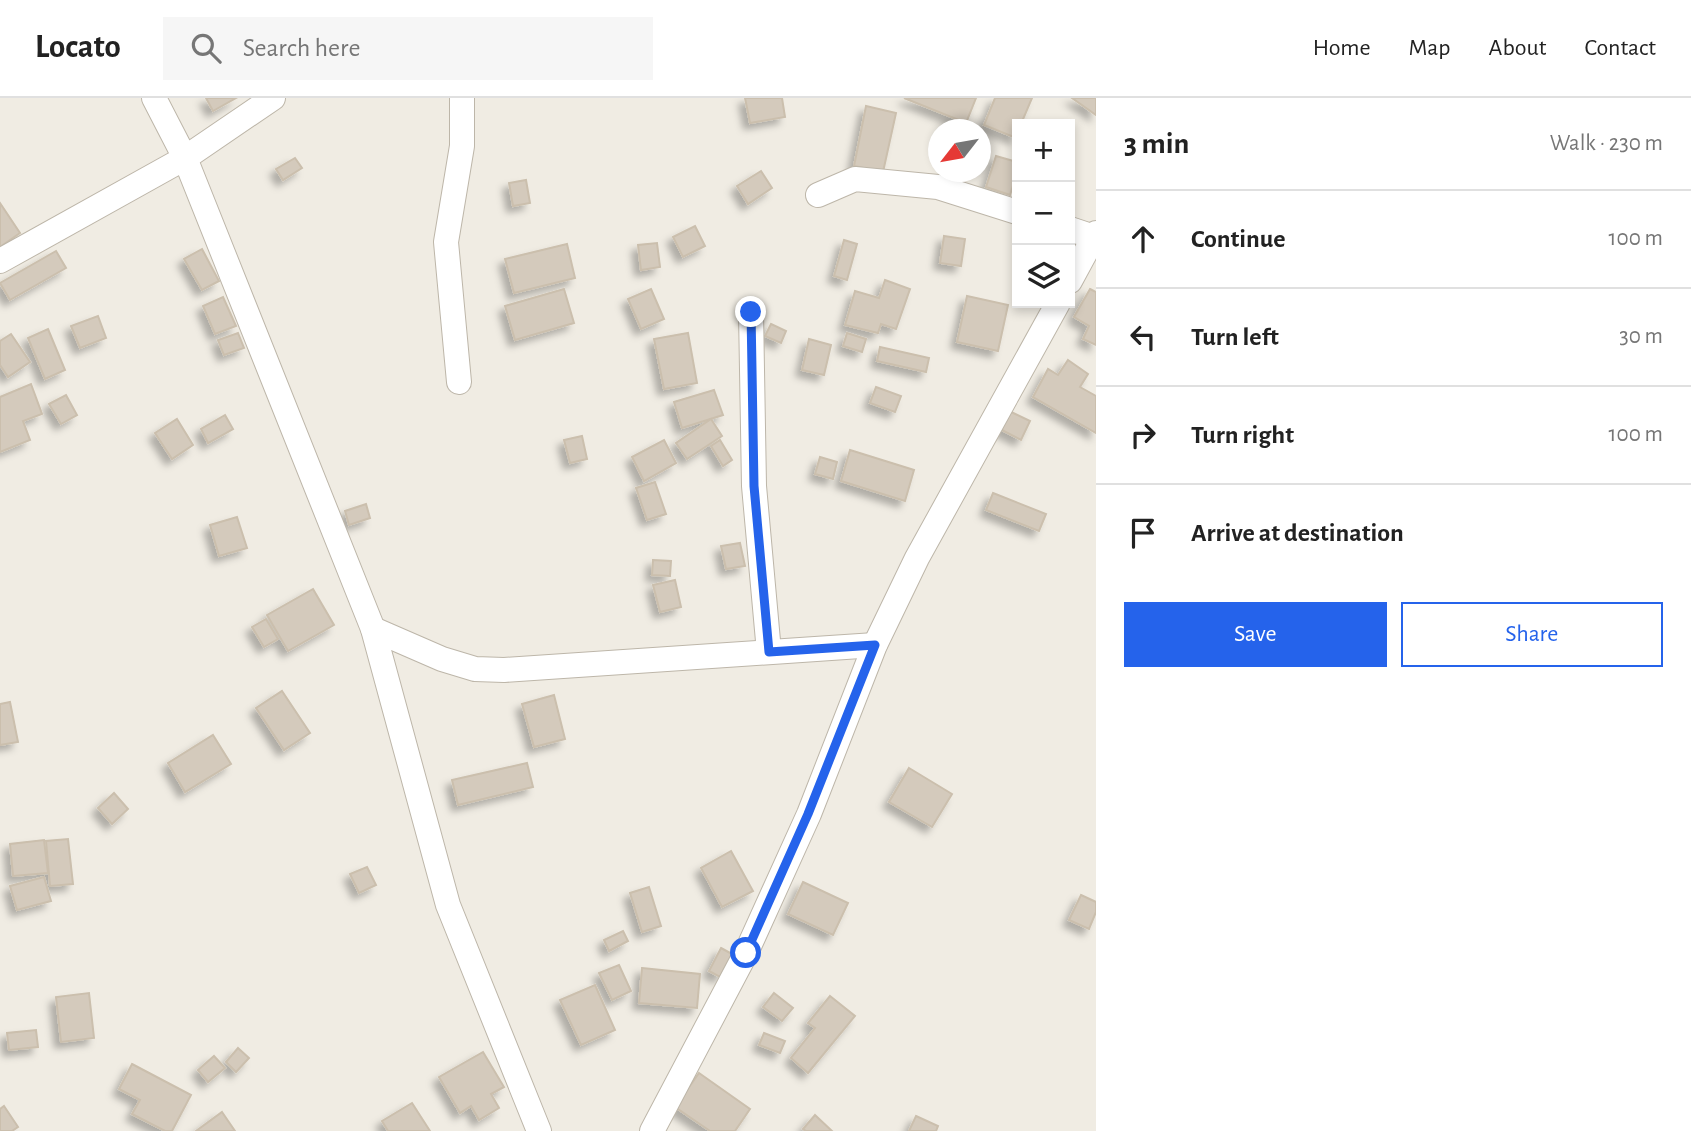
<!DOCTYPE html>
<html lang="en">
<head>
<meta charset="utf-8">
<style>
  body { margin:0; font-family:"Alegreya Sans",sans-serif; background:#f6f6f6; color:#222 }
  .controls { position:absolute; right:21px; top:21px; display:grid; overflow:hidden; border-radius:0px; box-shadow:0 4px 10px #0003 }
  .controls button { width:63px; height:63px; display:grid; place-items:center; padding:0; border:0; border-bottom:2px solid #e0e0e0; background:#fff; color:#222; font:35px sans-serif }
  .compass { position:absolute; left:928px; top:21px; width:63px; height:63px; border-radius:50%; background:#fff; box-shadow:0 4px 10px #0003; rotate:239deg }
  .stop { position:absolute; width:21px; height:21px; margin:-16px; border:5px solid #2563eb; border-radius:50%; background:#fff }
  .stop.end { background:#2563eb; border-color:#fff; box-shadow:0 2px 7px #0008 }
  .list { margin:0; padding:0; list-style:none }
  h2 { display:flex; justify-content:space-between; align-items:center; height:91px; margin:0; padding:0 28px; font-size:30px }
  h2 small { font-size:23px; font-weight:400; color:#767676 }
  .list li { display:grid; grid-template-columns:46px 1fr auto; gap:21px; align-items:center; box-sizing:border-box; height:98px; padding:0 28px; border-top:2px solid #e0e0e0 }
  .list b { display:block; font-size:26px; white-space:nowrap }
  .list em { font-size:23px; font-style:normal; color:#767676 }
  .actions { display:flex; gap:14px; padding:21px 28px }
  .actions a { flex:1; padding:16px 0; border:2px solid #2563eb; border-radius:0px; text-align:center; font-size:24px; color:#2563eb }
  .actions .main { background:#2563eb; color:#fff }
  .icon { flex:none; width:38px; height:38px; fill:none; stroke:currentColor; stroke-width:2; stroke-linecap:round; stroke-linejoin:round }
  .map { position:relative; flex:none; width:1096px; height:1033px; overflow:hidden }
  header { display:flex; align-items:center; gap:42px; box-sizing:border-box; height:98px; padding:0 35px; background:#fff; border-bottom:2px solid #e0e0e0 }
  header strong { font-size:33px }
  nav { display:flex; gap:38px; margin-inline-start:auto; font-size:24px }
  .search { width:490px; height:63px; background:#f6f6f6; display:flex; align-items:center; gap:18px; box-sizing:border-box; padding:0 24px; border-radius:0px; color:#767676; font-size:26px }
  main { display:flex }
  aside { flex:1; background:#fff }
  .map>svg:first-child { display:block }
  .building { fill:#d4cabc; stroke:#cbbfad; stroke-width:2; filter:url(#shadow) }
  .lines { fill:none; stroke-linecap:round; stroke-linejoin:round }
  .minor-casing { stroke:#bdb6a9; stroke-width:26 }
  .minor { stroke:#fff; stroke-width:24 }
  .route { stroke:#2563eb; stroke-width:9 }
</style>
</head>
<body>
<header>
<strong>Locato</strong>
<div class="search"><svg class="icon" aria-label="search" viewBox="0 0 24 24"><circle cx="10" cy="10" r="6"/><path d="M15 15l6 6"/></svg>Search here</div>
<nav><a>Home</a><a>Map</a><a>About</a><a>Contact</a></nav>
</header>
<main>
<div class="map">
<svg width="1096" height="1033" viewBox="0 0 1096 1033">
  <defs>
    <filter id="shadow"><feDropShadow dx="-6" dy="6" stdDeviation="3.5" flood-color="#0004"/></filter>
  </defs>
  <rect width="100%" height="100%" fill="#f0ece3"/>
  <g class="building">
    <polygon points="206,0 236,0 213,13"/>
    <polygon points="745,0 782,0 785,19 750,25"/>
    <polygon points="904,0 976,0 966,25"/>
    <polygon points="995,0 1032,0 1021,26 1017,26 1016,40 984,27"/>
    <polygon points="1072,0 1096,0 1096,17"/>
    <polygon points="866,8 896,15 883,74 854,68"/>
    <polygon points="996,58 1017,64 1017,75 1010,97 986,89"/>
    <polygon points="295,60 302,70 283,82 276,71"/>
    <polygon points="761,73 772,90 748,106 737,88"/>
    <polygon points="526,82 530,105 513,108 509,85"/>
    <polygon points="0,105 20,135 0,149"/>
    <polygon points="695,128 705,148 683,159 673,139"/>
    <polygon points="944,138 965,141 961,168 940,165"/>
    <polygon points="844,142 857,146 847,182 834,178"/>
    <polygon points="657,145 660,169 641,172 638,147"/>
    <polygon points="567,146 575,180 514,195 505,161"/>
    <polygon points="202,151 219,183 202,192 184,161"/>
    <polygon points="56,153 66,170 10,202 0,185"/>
    <polygon points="885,182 910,191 896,231 881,226 878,235 845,227 855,193 879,200"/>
    <polygon points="564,191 574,225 515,242 505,208"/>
    <polygon points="651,191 664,221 641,231 628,201"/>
    <polygon points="1090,191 1096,194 1096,247 1083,241 1089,228 1074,219"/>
    <polygon points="967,198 1008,207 998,253 957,244"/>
    <polygon points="223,199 236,228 215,236 203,208"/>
    <polygon points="98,218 106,240 80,250 71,228"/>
    <polygon points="771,226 786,233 781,245 765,238"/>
    <polygon points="48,231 65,272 45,281 28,240"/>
    <polygon points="238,235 244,250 224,257 218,242"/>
    <polygon points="688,235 697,285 664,291 654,241"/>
    <polygon points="847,235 866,241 862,254 843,248"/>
    <polygon points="11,236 30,264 8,279 0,267 0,243"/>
    <polygon points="809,241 831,247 824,277 802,272"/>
    <polygon points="880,249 929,260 926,274 877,263"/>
    <polygon points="1068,262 1088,276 1080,289 1096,298 1096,335 1033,299 1048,271 1058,277"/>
    <polygon points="31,286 42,316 23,323 30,342 0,354 0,299"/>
    <polygon points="876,289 901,298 895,314 870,305"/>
    <polygon points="714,292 723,317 682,330 674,304"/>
    <polygon points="66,297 77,317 61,326 49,306"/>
    <polygon points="1007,312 1030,323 1021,342 998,330"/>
    <polygon points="225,317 233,331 208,345 201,331"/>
    <polygon points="177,321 193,347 172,361 155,335"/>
    <polygon points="711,321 722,338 687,361 676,345"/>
    <polygon points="582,338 587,361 570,365 564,342"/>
    <polygon points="664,342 676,365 644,383 632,359"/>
    <polygon points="720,342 732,362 723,368 711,348"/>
    <polygon points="850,352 914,372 905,403 841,383"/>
    <polygon points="820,359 837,364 833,381 815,376"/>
    <polygon points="655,384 666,416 647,422 636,390"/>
    <polygon points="993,395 1046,416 1039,433 986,412"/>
    <polygon points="366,406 370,420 349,427 345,413"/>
    <polygon points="237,419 247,450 219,458 210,427"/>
    <polygon points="740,445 745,468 726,471 721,448"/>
    <polygon points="653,462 671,463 670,478 652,477"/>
    <polygon points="675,482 681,509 660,514 653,487"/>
    <polygon points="313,491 334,527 288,553 267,517"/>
    <polygon points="266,521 278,541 264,549 252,529"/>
    <polygon points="282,593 310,635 284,652 256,610"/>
    <polygon points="554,597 565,641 534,649 522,606"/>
    <polygon points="10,604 18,644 0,647 0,606"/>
    <polygon points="213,637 231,666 185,694 168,665"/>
    <polygon points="527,665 533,689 458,707 452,682"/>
    <polygon points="909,670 952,696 932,729 889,704"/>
    <polygon points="114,695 128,711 112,726 98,710"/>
    <polygon points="68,741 73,786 50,788 46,743"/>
    <polygon points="44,742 48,775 13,778 10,746"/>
    <polygon points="731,753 753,793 722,809 701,770"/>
    <polygon points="367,769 376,787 359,795 350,776"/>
    <polygon points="44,779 51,803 17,812 10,788"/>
    <polygon points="803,784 848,805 833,837 788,816"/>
    <polygon points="649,789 661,828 642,834 630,795"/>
    <polygon points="1081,797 1096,804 1096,814 1089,831 1069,822"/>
    <polygon points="623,833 628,843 609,853 604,842"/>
    <polygon points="721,850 732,856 720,879 709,873"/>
    <polygon points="619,867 631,893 612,902 599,875"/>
    <polygon points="642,870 700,876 697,910 639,905"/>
    <polygon points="595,887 615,932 581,947 560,902"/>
    <polygon points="89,895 94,940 61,944 56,899"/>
    <polygon points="774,895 793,910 782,923 763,909"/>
    <polygon points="830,898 855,918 808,975 791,960 815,930 808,925"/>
    <polygon points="36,932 38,949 9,952 7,935"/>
    <polygon points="764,935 785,943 780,955 759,947"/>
    <polygon points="238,950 249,960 236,974 226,964"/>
    <polygon points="483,954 504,989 491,996 499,1010 479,1022 471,1008 460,1015 439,979"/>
    <polygon points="214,958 225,970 208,984 198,972"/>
    <polygon points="132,966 191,997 172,1033 165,1033 132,1016 140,1002 119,991"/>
    <polygon points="699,975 750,1011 735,1033 710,1033 675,1009"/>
    <polygon points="412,1005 430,1033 388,1033 382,1023"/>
    <polygon points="4,1008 18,1029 12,1033 0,1033 0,1011"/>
    <polygon points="222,1014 235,1033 196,1033"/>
    <polygon points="815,1017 832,1033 806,1033 803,1031"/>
    <polygon points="916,1018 938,1028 936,1033 909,1033"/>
  </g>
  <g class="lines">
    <defs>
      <g id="minor">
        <polyline points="154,0 185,60 373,531 448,807 539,1033"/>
        <polyline points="818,97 855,81 938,89 1017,114"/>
        <polyline points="1070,131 1094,139"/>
        <polyline points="0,163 185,60 273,0"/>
        <polyline points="1070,183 1096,135"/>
        <polyline points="751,214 754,388 769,554"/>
        <polyline points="459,284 446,144 462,48 462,0"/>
        <polyline points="373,531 442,561 475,571 504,572 875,547"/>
        <polyline points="652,1033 746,855 809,716 875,547 917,460 1058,205"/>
      </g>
    </defs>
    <use href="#minor" class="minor-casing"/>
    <use href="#minor" class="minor"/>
  </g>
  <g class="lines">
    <polyline class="route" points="746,855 808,716 875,547 769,554 754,388 751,214"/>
  </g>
</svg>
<div class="controls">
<button>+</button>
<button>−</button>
<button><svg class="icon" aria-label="layers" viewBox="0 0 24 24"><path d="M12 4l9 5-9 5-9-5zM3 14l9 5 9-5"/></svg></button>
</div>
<svg class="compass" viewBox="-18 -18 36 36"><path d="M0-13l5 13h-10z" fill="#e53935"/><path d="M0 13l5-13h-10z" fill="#767676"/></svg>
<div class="stop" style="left:746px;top:855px"></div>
<div class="stop end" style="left:751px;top:214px"></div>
</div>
<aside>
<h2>3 min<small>Walk · 230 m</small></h2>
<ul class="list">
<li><svg class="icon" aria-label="ahead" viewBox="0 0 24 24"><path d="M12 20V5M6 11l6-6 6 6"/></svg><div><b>Continue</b></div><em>100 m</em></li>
<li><svg class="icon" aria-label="left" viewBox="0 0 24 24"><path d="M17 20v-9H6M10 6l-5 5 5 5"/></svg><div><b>Turn left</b></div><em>30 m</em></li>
<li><svg class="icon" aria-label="right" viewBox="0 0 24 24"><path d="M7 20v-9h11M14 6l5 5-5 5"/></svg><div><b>Turn right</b></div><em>100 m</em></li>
<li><svg class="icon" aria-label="arrive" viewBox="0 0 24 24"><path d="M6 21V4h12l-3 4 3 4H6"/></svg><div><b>Arrive at destination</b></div></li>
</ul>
<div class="actions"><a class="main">Save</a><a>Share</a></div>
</aside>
</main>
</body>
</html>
